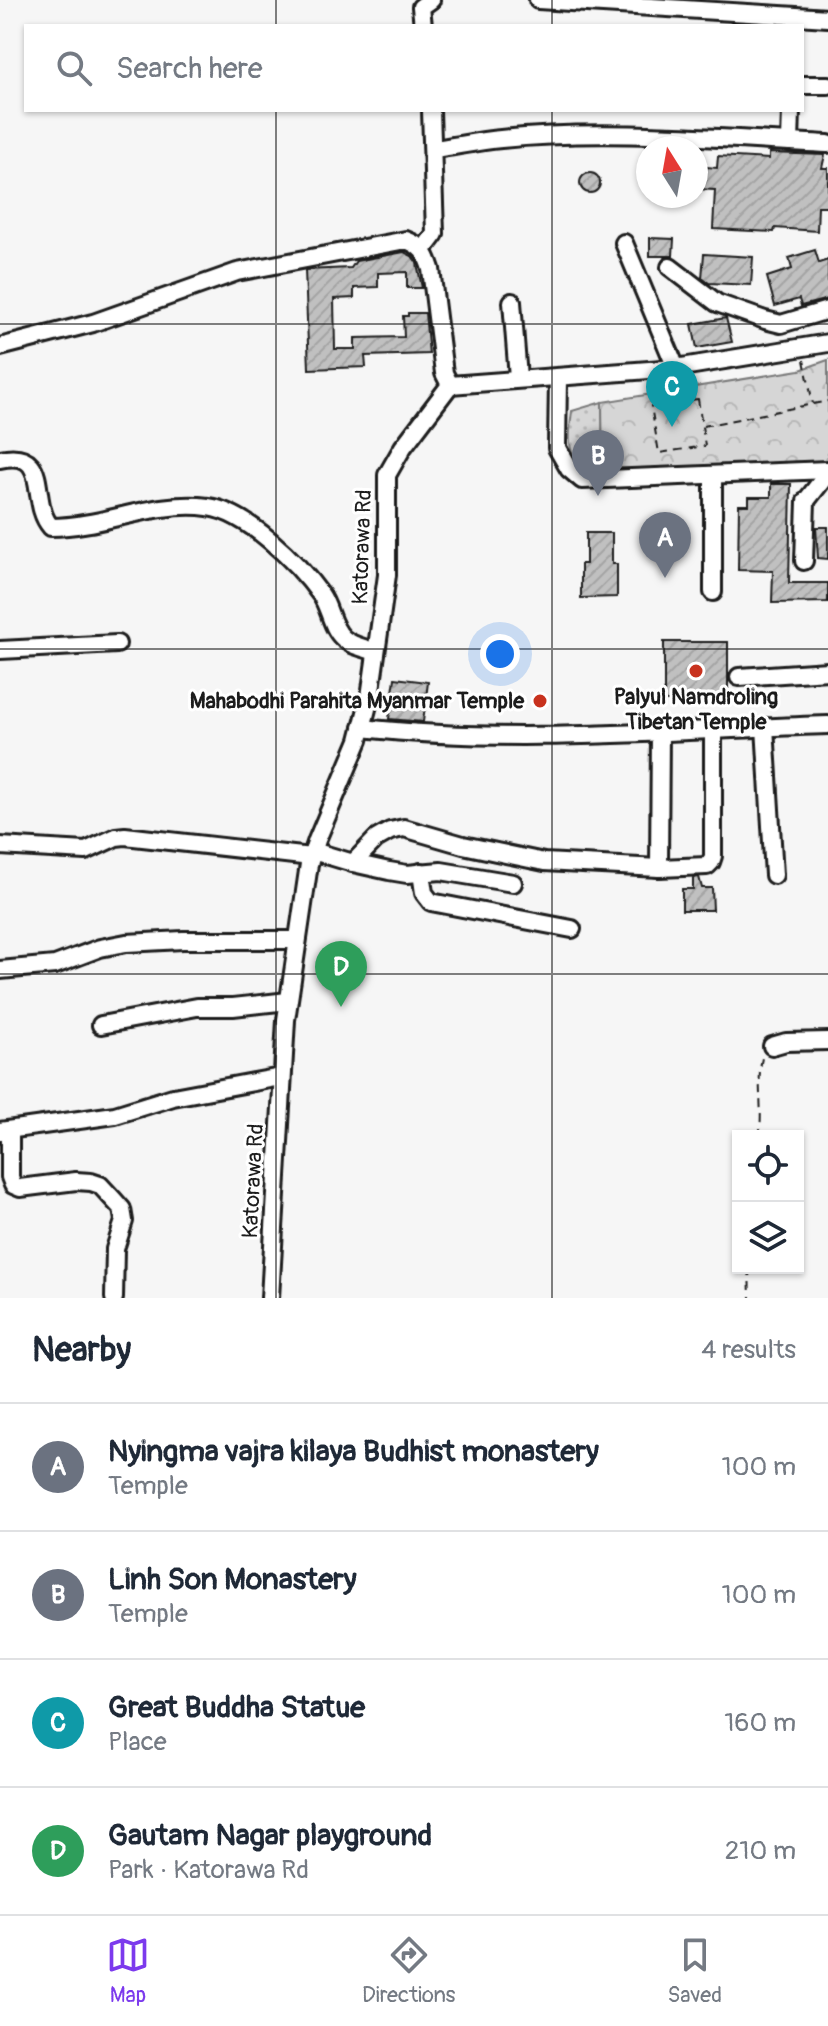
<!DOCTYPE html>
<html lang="en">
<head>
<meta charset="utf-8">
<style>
  body { margin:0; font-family:Pangolin,sans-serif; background:#f2f2f3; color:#1f2937 }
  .controls { position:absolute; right:24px; bottom:24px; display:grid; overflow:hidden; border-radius:0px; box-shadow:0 2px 6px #0004 }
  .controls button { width:72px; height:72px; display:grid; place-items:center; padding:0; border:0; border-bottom:2px solid #e0e1e3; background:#fff; color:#1f2937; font:40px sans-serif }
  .compass { position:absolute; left:636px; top:136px; width:72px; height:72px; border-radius:50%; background:#fff; box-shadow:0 2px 6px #0004; rotate:349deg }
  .you { position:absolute; left:500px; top:654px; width:28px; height:28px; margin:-20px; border:6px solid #fff; border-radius:50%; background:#1a73e8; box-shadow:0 0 0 12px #1a73e833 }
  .badge { display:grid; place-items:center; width:52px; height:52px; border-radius:50%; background:#7c3aed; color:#fff; font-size:26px; font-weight:700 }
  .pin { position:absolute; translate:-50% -66px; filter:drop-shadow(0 2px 4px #0008) }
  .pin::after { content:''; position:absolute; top:42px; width:28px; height:24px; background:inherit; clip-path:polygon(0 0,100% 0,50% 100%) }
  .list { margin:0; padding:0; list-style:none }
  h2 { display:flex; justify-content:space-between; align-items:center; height:104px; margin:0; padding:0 32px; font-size:34px }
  h2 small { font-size:26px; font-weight:400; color:#747a83 }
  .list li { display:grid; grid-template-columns:52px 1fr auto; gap:24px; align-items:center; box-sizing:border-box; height:128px; padding:0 32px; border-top:2px solid #e0e1e3 }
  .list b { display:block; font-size:30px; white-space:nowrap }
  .list p { margin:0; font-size:26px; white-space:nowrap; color:#747a83 }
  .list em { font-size:26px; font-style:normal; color:#747a83 }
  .icon { flex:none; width:44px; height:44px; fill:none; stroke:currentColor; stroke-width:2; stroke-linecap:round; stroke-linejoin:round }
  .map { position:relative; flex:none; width:828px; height:1298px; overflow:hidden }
  .search { position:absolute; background:#fff; box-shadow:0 2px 6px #0004; left:24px; right:24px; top:24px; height:88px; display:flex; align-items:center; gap:20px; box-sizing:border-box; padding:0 28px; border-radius:0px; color:#747a83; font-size:30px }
  .sheet { height:616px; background:#fff }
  nav { display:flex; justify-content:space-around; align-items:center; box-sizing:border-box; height:112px; border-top:2px solid #e0e1e3; background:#fff; font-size:22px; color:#747a83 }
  nav a { display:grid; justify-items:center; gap:4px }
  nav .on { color:#7c3aed }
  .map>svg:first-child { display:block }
  .grass { fill:url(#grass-dots); stroke:#797979; stroke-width:2 }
  .park { fill:url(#park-crowns); stroke:#797979; stroke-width:2 }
  .building { fill:url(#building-hatch); stroke:#1c1c1c; stroke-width:2 }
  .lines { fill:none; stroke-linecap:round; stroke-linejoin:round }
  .minor-casing { stroke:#1c1c1c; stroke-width:22 }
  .path { stroke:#1c1c1c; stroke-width:2; stroke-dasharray:8 6; stroke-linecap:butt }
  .minor { stroke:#fff; stroke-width:16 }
  .grid { fill:none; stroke:#1c1c1c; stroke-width:2; stroke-opacity:0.55 }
  .poi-dot { fill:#c8321e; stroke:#fff; stroke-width:3 }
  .labels { text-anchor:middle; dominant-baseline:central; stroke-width:6; stroke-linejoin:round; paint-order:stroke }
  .street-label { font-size:22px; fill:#1c1c1c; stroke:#fff }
  .poi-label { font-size:22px; font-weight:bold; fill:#1c1c1c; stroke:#fff }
</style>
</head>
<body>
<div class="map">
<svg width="828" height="1298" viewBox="0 0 828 1298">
  <defs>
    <pattern id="grass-dots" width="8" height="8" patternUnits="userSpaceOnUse" patternTransform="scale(2)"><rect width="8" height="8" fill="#d6d6d6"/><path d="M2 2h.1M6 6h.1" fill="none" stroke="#b7b7b7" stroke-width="1.8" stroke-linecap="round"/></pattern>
    <pattern id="park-crowns" width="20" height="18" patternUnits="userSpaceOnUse" patternTransform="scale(2)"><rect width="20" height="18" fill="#d6d6d6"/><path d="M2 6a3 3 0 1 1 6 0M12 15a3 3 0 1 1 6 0" fill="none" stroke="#b7b7b7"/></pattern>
    <pattern id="building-hatch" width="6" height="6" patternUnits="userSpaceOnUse" patternTransform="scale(2)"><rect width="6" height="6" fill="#c0c0c0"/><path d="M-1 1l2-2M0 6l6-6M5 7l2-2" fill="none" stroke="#a4a4a4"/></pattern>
  </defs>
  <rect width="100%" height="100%" fill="#f6f6f6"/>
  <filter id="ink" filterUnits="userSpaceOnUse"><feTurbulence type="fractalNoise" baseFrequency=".0125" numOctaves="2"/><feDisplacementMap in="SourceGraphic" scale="16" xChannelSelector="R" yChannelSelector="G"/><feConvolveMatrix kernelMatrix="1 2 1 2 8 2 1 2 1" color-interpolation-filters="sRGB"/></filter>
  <g filter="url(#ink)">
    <path class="grass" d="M 602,402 L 603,472 C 565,469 568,442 572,411 Z"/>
    <polygon class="park" points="828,360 828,462 603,472 602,402 800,370"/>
    <g class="building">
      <polygon points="769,153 825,155 822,168 828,168 828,206 818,206 817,231 775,228 774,232 713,229 715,190 696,189 696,166 717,168 718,156 769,159"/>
      <circle cx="590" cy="183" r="10"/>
      <polygon points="650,238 674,239 673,256 650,256"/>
      <polygon points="815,250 819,263 828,260 828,299 801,306 799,299 775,306 767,277 792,269 789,258"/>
      <polygon points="404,252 412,256 417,263 422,288 407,288 407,272 378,273 378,287 354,288 354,298 334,299 335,349 355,349 355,338 404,337 403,316 408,316 408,313 425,313 429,354 365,356 366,367 309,369 305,270 351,268 356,261"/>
      <polygon points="704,254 753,257 751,285 709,283 702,278"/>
      <polygon points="726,318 732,342 697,348 692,324"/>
      <polygon points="771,484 791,484 789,583 828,583 828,602 772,603 773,571 738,570 739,505 749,505 749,497 771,497"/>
      <polygon points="816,527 828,527 828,559 818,558"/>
      <polygon points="586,533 612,533 612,564 617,564 617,597 581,598 581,564 586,564"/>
      <rect x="664" y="642" width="64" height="59"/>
      <polygon points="395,678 428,682 423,722 389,719 391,705 387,704 388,693 393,693"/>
      <polygon points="699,877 702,888 712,888 713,910 682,910 682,889 693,889 693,878"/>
    </g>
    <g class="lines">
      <defs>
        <g id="minor">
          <polyline points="538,0 828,18"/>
          <polyline points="423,26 421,7 431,0"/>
          <polyline points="802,85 828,85"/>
          <polyline points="790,142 791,110"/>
          <path d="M 434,149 C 456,146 479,141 501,139 C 609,128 720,139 828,144"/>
          <polyline points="624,243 676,368"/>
          <polyline points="423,250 435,234 431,110"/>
          <polyline points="670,267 717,303 765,320 781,324 828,310"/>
          <polyline points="512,302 518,378"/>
          <path d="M 0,347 L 93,323 L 237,272 L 406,240 C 422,246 426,253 431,269 L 444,373 L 450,385 L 403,447 L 387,475 L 387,575 L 370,697 L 359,740 L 317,840 L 309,864 L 286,1020 L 270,1298"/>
          <polyline points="558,378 557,448 569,469 582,480 828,470"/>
          <polyline points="450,385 676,368 828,343"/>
          <path d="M 0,459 C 53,448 28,502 51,527 C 104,527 154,500 208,507 C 247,512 298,563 321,595 C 330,608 331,627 343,638 C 351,646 366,648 376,652"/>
          <polyline points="804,561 806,501 828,473"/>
          <polyline points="713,592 713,475"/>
          <polyline points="0,650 117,644"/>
          <polyline points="739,677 828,671"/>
          <polyline points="765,727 774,875"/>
          <path d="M 362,728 C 517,745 673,730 828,725"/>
          <polyline points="0,846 86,851 116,837 125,836 311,857"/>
          <polyline points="313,851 353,863 376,839 390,831 404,828 463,845 544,862 659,868 707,866 711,862 713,856 713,729"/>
          <polyline points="353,863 389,871 407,874 441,871 513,883"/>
          <polyline points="659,868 660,732"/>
          <polyline points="421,872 424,893 431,902 572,929"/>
          <polyline points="0,970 55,965 100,948 126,943 183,940 297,940"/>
          <polyline points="101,1025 197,1007 233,1007 288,1001"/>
          <polyline points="772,1046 786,1042 828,1041"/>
          <polyline points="10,1130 10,1177 13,1185 20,1188 76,1181 91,1182 100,1185 113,1199 122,1209 124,1221 115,1249 114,1298"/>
          <polyline points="0,1131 115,1115 173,1097 281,1077"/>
        </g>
      </defs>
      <use href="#minor" class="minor-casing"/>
      <g class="path">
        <polyline points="804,360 813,404"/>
        <polygon points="698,399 705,446 659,453 651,406"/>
        <polyline points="703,426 828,401"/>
        <path d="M 759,1136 C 764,1110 756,1084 762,1058"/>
        <polyline points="749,1268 750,1298"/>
      </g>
      <use href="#minor" class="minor"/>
    </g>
  </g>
  <path class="grid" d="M 276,0 L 276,26M 552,0 L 552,26M 276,110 L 276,1298M 552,110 L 552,1298M 0,324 L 828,324M 0,649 L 828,649M 0,974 L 828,974"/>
  <g class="poi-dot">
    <circle cx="696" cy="671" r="8"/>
    <circle cx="540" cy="701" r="8"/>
  </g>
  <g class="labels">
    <g class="street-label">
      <text transform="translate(362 547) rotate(-88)">Katorawa Rd</text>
      <text transform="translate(253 1181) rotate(-87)">Katorawa Rd</text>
    </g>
    <g class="poi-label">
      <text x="696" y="697">Palyul Namdroling<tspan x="696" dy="25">Tibetan Temple</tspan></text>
      <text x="524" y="701" text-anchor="end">Mahabodhi Parahita Myanmar Temple</text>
    </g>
  </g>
</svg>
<div class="controls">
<button><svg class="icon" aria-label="locate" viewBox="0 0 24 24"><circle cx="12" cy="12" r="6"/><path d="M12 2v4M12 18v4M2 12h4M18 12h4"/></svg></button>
<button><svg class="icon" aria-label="layers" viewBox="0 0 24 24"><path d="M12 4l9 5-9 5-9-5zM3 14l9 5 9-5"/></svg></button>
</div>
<svg class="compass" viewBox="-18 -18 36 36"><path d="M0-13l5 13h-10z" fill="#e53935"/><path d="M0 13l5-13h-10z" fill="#747a83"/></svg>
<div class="you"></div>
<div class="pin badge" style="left:665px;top:578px;background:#6b7280">A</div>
<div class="pin badge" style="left:598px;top:496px;background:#6b7280">B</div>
<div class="pin badge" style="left:672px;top:427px;background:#0f9aa8">C</div>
<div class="pin badge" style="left:341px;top:1007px;background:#2e9e5b">D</div>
<div class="search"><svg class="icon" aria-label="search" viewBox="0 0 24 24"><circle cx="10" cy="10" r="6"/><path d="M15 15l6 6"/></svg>Search here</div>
</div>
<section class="sheet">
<h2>Nearby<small>4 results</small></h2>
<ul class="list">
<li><span class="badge" style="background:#6b7280">A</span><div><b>Nyingma vajra kilaya Budhist monastery</b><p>Temple</p></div><em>100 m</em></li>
<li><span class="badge" style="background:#6b7280">B</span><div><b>Linh Son Monastery</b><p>Temple</p></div><em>100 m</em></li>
<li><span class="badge" style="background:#0f9aa8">C</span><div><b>Great Buddha Statue</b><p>Place</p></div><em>160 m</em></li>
<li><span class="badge" style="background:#2e9e5b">D</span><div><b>Gautam Nagar playground</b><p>Park · Katorawa Rd</p></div><em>210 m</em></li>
</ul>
</section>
<nav>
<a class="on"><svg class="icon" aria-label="map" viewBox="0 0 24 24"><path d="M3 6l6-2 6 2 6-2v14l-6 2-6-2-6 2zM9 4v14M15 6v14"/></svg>Map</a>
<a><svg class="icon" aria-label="directions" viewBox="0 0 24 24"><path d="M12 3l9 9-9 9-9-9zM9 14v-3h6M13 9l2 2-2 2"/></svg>Directions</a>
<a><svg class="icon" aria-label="saved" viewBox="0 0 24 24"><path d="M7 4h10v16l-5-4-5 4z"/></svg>Saved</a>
</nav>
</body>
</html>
